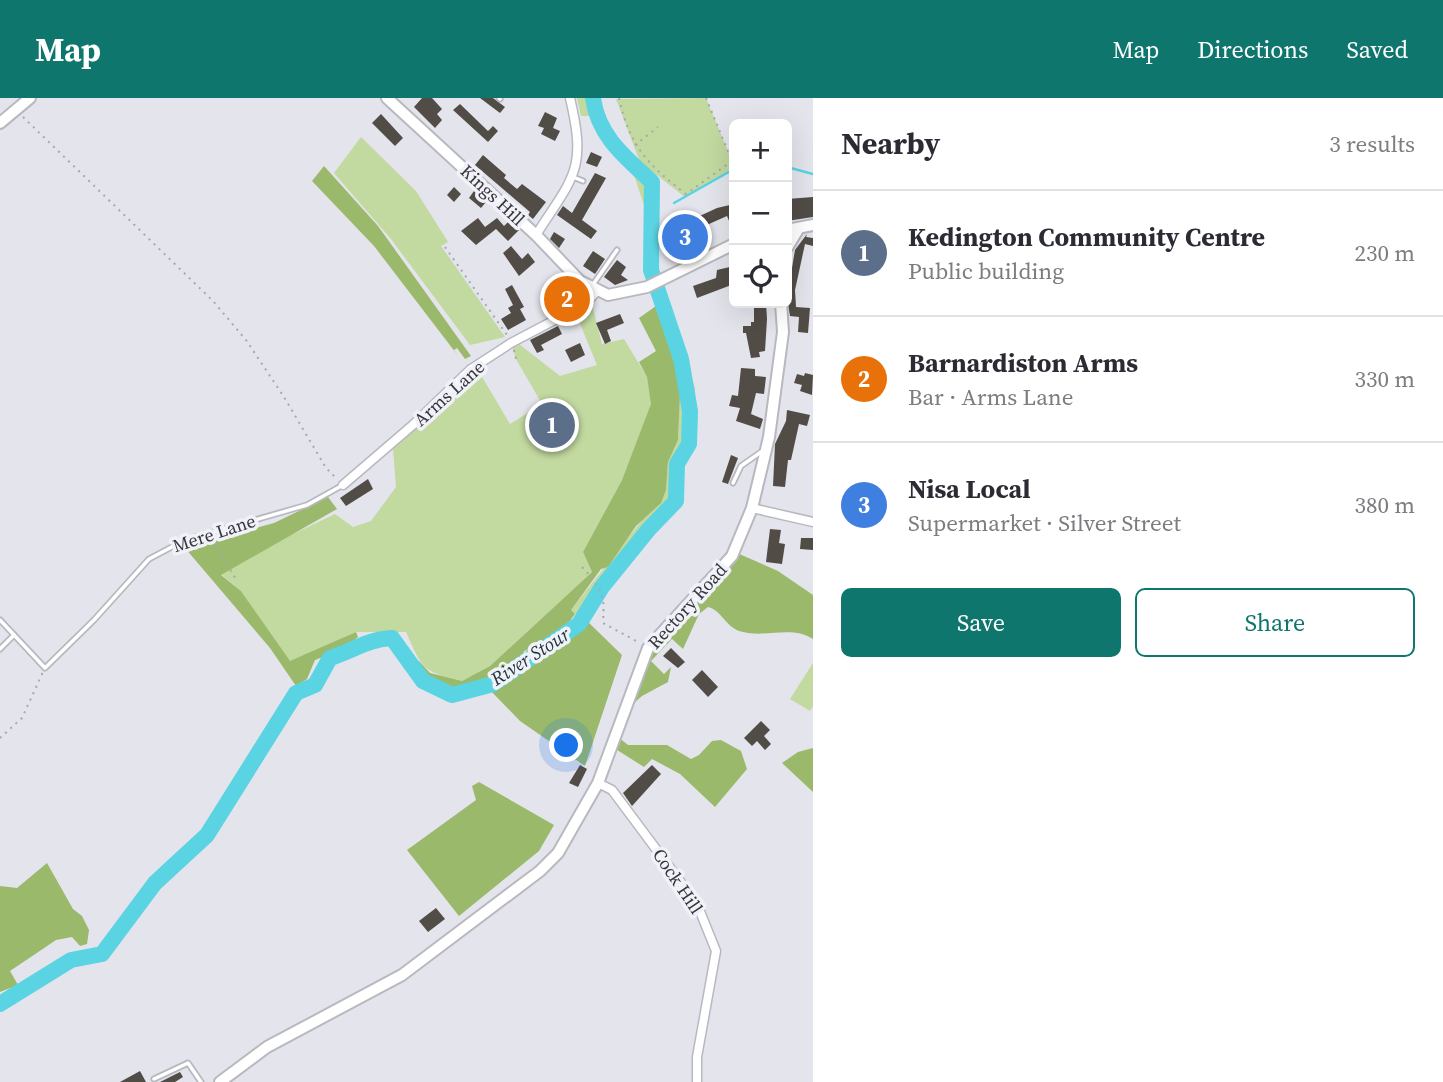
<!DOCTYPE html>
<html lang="en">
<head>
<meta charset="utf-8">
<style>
  body { margin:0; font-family:"Source Serif 4",serif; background:#f2f2f3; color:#2b2b33 }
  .controls { position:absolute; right:21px; top:21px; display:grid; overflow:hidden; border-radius:10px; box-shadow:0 7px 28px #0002 }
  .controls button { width:63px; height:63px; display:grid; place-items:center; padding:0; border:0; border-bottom:2px solid #e1e1e2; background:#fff; color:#2b2b33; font:35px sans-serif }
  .you { position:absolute; left:567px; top:648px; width:24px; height:24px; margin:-18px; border:5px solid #fff; border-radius:50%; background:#1a73e8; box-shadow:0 0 0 10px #1a73e833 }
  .badge { display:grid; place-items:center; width:46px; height:46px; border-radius:50%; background:#0f766e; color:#fff; font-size:23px; font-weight:700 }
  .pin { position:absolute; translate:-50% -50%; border:4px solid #fff; box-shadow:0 2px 7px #0006 }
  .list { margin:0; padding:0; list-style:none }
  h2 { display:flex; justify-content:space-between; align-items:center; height:91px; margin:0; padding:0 28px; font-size:30px }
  h2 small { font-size:23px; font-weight:400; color:#7c7c81 }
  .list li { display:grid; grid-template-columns:46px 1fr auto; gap:21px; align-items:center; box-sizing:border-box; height:126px; padding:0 28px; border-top:2px solid #e1e1e2 }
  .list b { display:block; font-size:26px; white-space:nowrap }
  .list p { margin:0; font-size:23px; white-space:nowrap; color:#7c7c81 }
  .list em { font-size:23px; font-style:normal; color:#7c7c81 }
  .actions { display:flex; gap:14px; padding:21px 28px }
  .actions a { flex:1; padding:16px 0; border:2px solid #0f766e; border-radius:10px; text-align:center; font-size:24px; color:#0f766e }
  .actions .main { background:#0f766e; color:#fff }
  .icon { flex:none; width:38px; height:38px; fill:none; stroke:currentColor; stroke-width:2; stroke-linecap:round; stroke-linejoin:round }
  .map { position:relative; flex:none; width:813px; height:984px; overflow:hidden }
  header { display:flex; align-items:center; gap:42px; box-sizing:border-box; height:98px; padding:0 35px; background:#0f766e; color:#fff }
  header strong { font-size:33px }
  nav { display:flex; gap:38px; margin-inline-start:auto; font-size:24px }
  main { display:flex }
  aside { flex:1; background:#fff }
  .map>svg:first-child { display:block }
  .green { fill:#c2d9a0 }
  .forest { fill:#9bb96b }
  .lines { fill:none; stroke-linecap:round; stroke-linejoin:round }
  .stream { stroke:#5ad3e2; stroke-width:2.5 }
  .river { stroke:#5ad3e2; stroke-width:16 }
  .building { fill:#524c47 }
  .lane-casing { stroke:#b8b8c0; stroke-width:7 }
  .street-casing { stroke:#b8b8c0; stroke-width:11 }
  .secondary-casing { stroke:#b8b8c0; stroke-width:14 }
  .path { stroke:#a7a7ad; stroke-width:2; stroke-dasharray:2 5; stroke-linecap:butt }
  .lane { stroke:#fff; stroke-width:3.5 }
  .street { stroke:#fff; stroke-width:8 }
  .secondary { stroke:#fff; stroke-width:10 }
  .labels { text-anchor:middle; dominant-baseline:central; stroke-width:7; stroke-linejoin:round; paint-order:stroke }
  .street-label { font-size:18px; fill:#363639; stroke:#f1f1f9 }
  .water-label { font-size:19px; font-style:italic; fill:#1f3538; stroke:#f1f1f9 }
</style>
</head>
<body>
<header>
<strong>Map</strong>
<nav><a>Map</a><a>Directions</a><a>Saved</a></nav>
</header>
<main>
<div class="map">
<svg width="813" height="984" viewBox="0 0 813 984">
  <rect width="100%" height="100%" fill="#e4e4ec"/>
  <g class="green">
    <path d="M 577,0 L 599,0 C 594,40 638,53 655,83 C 664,100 656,112 654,130 C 653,145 655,164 659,179 L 650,184 L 644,107 L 634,77 L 611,55 L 590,18 L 581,18 Z"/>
    <polygon points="706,0 732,63 727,76 685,99 640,64 616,1"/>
    <polygon points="361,39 416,93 448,144 441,148 505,239 470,247 391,141 334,75"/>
    <polygon points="662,187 695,290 696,321 681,368 679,401 585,521 570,513 666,392 668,364 678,342 680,297 672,247 650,192"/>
    <path d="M 593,210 L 602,246 L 624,241 L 647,279 L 652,306 L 622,382 L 583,454 L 592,474 L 490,568 L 462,583 C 421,573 423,571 406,534 L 356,534 L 290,564 L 241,493 L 221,476 L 287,439 L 335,416 L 353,429 L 371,423 L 396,389 L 393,351 L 478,272 L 510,326 L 542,306 L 516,261 L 511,245 L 519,246 L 560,278 L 597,267 L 576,216 Z"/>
    <polygon points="813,565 813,608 810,613 790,601"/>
  </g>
  <g class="forest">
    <polygon points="324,68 378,128 471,258 465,261 457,250 454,252 459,259 374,148 312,83"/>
    <path d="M 656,208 L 672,247 L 680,297 L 678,342 L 668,364 L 666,392 L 661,405 L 636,428 L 608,469 L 601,471 L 571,512 L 575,516 C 562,535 546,547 524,553 L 521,563 L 505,574 L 465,591 L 431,587 L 408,564 L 419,563 L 430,575 L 462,583 L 490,568 L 592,474 L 583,454 L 622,382 L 651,306 L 647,279 L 639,264 L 656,253 L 639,220 Z"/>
    <polygon points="328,399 337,411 221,477 241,493 290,563 356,534 358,539 343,551 315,562 307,581 296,588 270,550 185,450 274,425"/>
    <path d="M 737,455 L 778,473 L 813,497 L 813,541 C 792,527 766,540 743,534 C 726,531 722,512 708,509 L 699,516 L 683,551 L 672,541 L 651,563 L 664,576 L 671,569 L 668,584 L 642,598 L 627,611 L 644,560 Z"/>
    <polygon points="585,521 622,557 585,668 520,623 490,592 566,540 575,526"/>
    <polygon points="618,639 628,647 667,647 691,661 699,657 712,643 721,642 741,653 747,671 715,709 680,676 652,661 644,669 614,650"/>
    <polygon points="813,650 813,694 782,665 798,654"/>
    <polygon points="479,684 554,727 539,753 459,818 407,752 476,702 472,688"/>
    <polygon points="47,765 73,811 82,818 89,832 87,846 80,848 72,839 56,842 10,873 18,887 0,894 0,788 17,790"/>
  </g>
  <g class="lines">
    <g class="stream">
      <polyline points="787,69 813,76"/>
      <polyline points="674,105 734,71"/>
    </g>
    <path class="river" d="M 0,906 L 71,862 L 102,856 L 155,785 L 207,737 L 296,595 L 315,587 L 330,560 C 352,553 369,541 392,540 L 423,583 L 452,597 L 493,586 L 579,526 L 602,489 L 649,431 L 676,403 L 677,366 L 689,346 L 690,313 L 681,261 L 651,172 L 652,84 C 625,59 598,38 593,0"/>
  </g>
  <g class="building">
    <polygon points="422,0 432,0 442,11 437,16 442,22 435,30 414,9"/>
    <polygon points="480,0 493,0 505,9 500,15"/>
    <polygon points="460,6 488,33 493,28 498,33 488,44 453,12"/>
    <polygon points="545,14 557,20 553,30 560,33 555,43 541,36 544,30 538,28"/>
    <polygon points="381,16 403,40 395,48 372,25"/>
    <polygon points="591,54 602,59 597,69 586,65"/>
    <polygon points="483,57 506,77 504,80 517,91 522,86 546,104 533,121 528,117 530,114 475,67"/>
    <polygon points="595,75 606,80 582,122 597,133 591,141 557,117 563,108 572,115"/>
    <polygon points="454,89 461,96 454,104 447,97"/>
    <polygon points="474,93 486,104 481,110 469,100"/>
    <polygon points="813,99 813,119 787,123 787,101"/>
    <polygon points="734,106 734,135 727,118 700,130 706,144 674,158 665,134 717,110"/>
    <polygon points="478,120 485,129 497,120 504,128 509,123 519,132 508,143 496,131 476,147 461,133"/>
    <polygon points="554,134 565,141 559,150 550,141"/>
    <polygon points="807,136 806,139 813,140 813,148 805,146 795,192 796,209 810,210 808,235 798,234 799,219 790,218 787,200 795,152"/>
    <polygon points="511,148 522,161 528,155 535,164 519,178 503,155"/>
    <polygon points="593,153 605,161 595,176 583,168"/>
    <polygon points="617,162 626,169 621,177 628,182 615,187 604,179"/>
    <polygon points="734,168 734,186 697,200 693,188 716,180 717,172"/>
    <polygon points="512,187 524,209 520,211 526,222 508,232 501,221 511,215 508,210 513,207 505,191"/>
    <polygon points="568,191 576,203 564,209 557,198"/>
    <polygon points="754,205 766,205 767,221 765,253 759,254 760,259 751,260 746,235 743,235 743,228 751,228 751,224 754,224"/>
    <polygon points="620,216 624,225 607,232 611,243 605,246 596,225"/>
    <polygon points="558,228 562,236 541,247 544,252 537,255 530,242"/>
    <polygon points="580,245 585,257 571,264 565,252"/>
    <polygon points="741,270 755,271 755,278 766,279 764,296 756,295 751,316 763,321 760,331 736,323 740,310 729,308 732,297 738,298"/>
    <polygon points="805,275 813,277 812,297 800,293 802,287 794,285 797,276 804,278"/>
    <polygon points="558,310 575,338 549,349 529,316 537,312 541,319"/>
    <polygon points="787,312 810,317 807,328 799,326 791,362 788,362 785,389 773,388 775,346 786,323"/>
    <polygon points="731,357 738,360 728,386 722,384"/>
    <polygon points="368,381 373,391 346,408 340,400"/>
    <polygon points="770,431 781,432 779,445 785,446 782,466 766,464"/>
    <polygon points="801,440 813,440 813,452 800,451"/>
    <polygon points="671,550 685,564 678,570 663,558"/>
    <polygon points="702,572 718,589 708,599 692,582"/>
    <polygon points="761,623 770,632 764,638 771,646 765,652 757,643 752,648 744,640"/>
    <polygon points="580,667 587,671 578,689 569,685"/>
    <polygon points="652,667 661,676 632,708 623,695"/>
    <polygon points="436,810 445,821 428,834 419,823"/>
    <polygon points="140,973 146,984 120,984"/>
    <polygon points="180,974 183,979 175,984 160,984"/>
  </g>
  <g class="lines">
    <defs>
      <g id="lane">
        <polyline points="499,0 500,1"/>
        <polyline points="573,79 583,83"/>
        <polyline points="592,188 617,152"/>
        <polyline points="733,385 741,368 761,354"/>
        <polyline points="0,522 45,570 94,522 149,461 185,442 307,407 343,387"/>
        <polyline points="0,551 14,537"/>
        <polyline points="154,981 188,965 201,984"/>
      </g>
      <g id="street">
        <path d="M 536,137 C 574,78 587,72 570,0"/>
        <polyline points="343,387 414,326 471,271 511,245 585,206 598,192"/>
        <polyline points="752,410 813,424"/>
        <polyline points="598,685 612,692 697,806 716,853 697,959 697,984"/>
      </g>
      <g id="secondary">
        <polyline points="387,0 536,137 580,183 608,197 647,189 734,146"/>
        <polyline points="0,25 30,0"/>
        <polyline points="787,132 813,127"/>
        <polyline points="787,150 799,130"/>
        <polyline points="220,984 267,949 402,877 540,773 558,755 598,685 648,550 732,458 752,410 769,339 783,234 781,205"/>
      </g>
    </defs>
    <use href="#lane" class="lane-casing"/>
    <use href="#street" class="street-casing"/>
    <use href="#secondary" class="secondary-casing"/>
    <g class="path">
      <path d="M 619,0 C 630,49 647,66 686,96 L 732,63"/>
      <polyline points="706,0 732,63 734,79"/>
      <polyline points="23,19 213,203 246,242 284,299 326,370 336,380"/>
      <polyline points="635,47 658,29"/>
      <polyline points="445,149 507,237"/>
      <polyline points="514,252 516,261"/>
      <polyline points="329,404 335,416"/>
      <polyline points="212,442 236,481"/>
      <path d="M 582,469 C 602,491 605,495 603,525 L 638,544"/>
      <polyline points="0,640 22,620 43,574"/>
    </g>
    <use href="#lane" class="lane"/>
    <use href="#street" class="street"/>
    <use href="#secondary" class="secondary"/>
  </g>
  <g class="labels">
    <g class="street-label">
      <text transform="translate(493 97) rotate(43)">Kings Hill</text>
      <text transform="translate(449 295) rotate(-42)">Arms Lane</text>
      <text transform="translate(214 435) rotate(-18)">Mere Lane</text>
      <text transform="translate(687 508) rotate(-48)">Rectory Road</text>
      <text transform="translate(678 783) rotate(56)">Cock Hill</text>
    </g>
    <g class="water-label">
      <text transform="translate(530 558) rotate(-33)">River Stour</text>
    </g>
  </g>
</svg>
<div class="controls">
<button>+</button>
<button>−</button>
<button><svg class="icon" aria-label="locate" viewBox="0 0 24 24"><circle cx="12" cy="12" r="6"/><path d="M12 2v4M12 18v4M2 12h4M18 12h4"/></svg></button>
</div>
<div class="you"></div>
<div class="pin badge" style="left:552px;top:327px;background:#5c6f8a">1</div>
<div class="pin badge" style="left:567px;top:201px;background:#e8710a">2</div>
<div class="pin badge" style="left:685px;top:139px;background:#3f7fe0">3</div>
</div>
<aside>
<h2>Nearby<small>3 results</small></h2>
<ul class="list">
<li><span class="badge" style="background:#5c6f8a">1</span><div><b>Kedington Community Centre</b><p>Public building</p></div><em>230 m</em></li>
<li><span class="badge" style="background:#e8710a">2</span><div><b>Barnardiston Arms</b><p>Bar · Arms Lane</p></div><em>330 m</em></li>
<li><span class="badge" style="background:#3f7fe0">3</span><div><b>Nisa Local</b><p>Supermarket · Silver Street</p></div><em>380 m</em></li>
</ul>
<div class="actions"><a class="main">Save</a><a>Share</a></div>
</aside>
</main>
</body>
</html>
